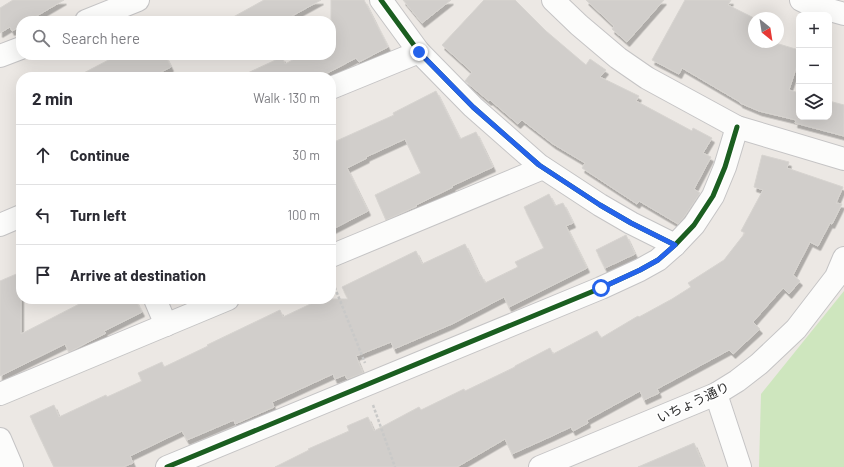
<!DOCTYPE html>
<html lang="en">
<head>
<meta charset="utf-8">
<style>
  body { margin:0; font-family:Barlow,"Noto Sans JP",sans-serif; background:#f2f2f3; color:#2b2b33 }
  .controls { position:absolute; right:12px; top:12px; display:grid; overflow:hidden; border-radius:8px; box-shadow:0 4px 16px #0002 }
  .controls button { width:36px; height:36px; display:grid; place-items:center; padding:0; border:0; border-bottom:1px solid #e1e1e2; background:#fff; color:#2b2b33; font:20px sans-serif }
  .compass { position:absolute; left:748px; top:12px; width:36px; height:36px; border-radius:50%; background:#fff; box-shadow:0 4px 16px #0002; rotate:150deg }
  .stop { position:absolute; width:12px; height:12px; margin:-9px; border:3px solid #2563eb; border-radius:50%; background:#fff }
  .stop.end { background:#2563eb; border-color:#fff; box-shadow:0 1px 4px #0008 }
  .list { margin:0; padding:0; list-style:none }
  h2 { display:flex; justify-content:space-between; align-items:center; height:52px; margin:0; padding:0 16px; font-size:17px }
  h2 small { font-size:13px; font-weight:400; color:#7c7c81 }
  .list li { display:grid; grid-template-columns:26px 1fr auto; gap:12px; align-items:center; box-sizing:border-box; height:60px; padding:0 16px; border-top:1px solid #e1e1e2 }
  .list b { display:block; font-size:15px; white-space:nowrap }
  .list em { font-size:13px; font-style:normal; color:#7c7c81 }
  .icon { flex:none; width:22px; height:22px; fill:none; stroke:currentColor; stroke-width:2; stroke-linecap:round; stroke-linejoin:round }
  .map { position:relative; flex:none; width:844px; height:467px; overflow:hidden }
  .search { position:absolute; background:#fff; box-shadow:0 4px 16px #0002; left:16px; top:16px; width:320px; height:44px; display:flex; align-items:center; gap:10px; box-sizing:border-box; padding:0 14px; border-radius:16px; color:#7c7c81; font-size:15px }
  .panel { position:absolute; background:#fff; box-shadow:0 4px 16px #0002; left:16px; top:72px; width:320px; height:232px; border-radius:16px }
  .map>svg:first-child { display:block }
  .green { fill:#cee6be }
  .building { fill:#d1cecb; stroke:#d7d4d0; filter:url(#shadow) }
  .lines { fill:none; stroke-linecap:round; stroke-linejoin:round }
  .minor-casing { stroke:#c5c4c5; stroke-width:24 }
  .tertiary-casing { stroke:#c5c4c5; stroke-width:24 }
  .path { stroke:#c9c9c8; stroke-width:2.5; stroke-dasharray:3 2; stroke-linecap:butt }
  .minor { stroke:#fcfcfb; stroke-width:22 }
  .tertiary { stroke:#fcfcfb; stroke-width:22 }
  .cycleway-casing { stroke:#fff; stroke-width:8 }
  .cycleway { stroke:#1b5e20; stroke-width:5 }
  .route { stroke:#2563eb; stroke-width:5 }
  .labels { text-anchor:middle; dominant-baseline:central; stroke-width:3.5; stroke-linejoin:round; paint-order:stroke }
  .street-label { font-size:13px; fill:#2e2e2e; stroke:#fff }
</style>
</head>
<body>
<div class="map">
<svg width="844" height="467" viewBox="0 0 844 467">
  <defs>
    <filter id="shadow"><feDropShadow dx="2.5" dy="4.5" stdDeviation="0" flood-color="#0004"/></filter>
  </defs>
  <rect width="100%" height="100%" fill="#ece8e4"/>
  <polygon class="green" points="844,291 844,467 759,467 761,394"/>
  <g class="building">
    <polygon points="13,0 64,0 35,17 35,18 30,21 21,21 21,26 12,31 10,27 0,33 0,8"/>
    <polygon points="264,0 321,0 283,21 226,21"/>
    <polygon points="331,0 364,0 388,47 359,62 356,58 320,77 239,77 282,57 285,64 302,55 331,55"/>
    <polygon points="403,0 451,0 422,23"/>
    <polygon points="484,0 515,0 546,31 586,65 590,59 606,70 600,77 639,96 636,101 692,131 693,128 712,138 703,153 711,157 694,189 700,193 684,217 678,224 639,201 637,204 582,168 585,163 553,144 522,120 518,124 490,100 489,101 465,81 472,72 442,45"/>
    <polygon points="586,0 664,0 627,42 612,29 614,26"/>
    <polygon points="685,0 731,0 728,5 754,18 754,42 772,42 799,50 799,59 789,90 799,93 799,117 829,117 829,101 844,105 844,136 795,123 796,120 759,111 740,103 740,102 682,68 679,74 652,60"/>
    <polygon points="118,55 165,55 171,67 151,77 76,77"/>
    <polygon points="436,91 460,139 476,132 493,167 452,186 453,187 416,205 417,206 386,220 375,195 421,173 405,139 366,157 367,158 347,168 368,211 331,230 331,136 334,142 394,115 393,113"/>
    <polygon points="762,155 789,162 787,168 843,187 836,203 842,204 832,224 830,223 818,246 810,242 793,275 800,281 789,294 783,288 753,322 760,329 733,354 729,350 657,389 659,393 644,400 640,391 587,420 588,423 573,431 571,427 552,436 512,454 505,439 457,467 275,467 309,450 308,449 349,431 347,426 368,417 374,431 419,407 421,410 464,389 465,391 515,367 515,366 550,348 553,354 597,331 601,338 638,316 639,317 672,299 691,287 688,283 724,260 745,233 741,231 763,190 754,187"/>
    <polygon points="549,194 555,206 563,203 573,223 566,226 587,268 509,307 504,297 452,324 394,349 391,342 356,356 363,373 347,379 345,375 335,379 333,374 272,402 274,407 235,424 234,420 187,440 182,431 130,456 133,463 123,467 54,467 30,416 54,405 59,417 106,395 107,397 142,381 138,373 162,362 164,367 208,346 207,345 280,310 283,317 321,299 348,299 342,287 416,251 422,264 465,244 480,276 481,275 485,283 518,267 515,262 544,248 524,207"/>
    <polygon points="626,235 635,254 605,268 596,250"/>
    <polygon points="21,272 21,334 89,299 135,299 142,312 104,331 106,333 69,352 65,344 0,376 0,281"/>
    <polygon points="694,443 704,467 638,467"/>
  </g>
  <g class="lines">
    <defs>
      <g id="minor">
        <polyline points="381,0 419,52 473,107 539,165 600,205 631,223 675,245"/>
        <polyline points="553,0 579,25 618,58 647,78 737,127 844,159"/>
        <polyline points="86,21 138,0"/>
        <polyline points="0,56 21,48"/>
        <polyline points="331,88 419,52"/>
        <polyline points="0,225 21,216"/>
        <polyline points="331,256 543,168"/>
        <polyline points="155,299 166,325"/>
        <polyline points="0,394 228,299"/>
        <polyline points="716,394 740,467"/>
        <polyline points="167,467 601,288 640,270 658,260 675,245 694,225 713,196 725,167 737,127"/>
      </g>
      <g id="tertiary">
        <polyline points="801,0 809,4 844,14"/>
        <polyline points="0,439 12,467"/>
        <polyline points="540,467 716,394 737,381 759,364 796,329 836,277 844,258"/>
      </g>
    </defs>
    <use href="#minor" class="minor-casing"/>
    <use href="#tertiary" class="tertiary-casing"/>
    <g class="path">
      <polyline points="331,278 365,363"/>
      <polyline points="373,405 395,467"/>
    </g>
    <use href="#minor" class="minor"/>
    <use href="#tertiary" class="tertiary"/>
    <defs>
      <g id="cycleway">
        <polyline points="381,0 419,52 473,107 539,165 600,205 631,223 675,245"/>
        <polyline points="167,467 601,288 640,270 658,260 675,245 694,225 713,196 725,167 737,127"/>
      </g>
    </defs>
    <use href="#cycleway" class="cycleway-casing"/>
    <use href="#cycleway" class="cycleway"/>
  </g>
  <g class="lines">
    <polyline class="route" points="419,52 473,107 539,165 600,205 631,223 675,245 658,260 640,270 601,288"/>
  </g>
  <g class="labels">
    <g class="street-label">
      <text transform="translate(693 402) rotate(-25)">いちょう通り</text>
    </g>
  </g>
</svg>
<div class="controls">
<button>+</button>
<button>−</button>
<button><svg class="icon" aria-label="layers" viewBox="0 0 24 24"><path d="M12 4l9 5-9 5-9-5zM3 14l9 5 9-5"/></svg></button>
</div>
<svg class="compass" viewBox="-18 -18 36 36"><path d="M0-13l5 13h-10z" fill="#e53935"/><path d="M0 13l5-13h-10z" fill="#7c7c81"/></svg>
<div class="stop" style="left:601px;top:288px"></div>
<div class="stop end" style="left:419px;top:52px"></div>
<div class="search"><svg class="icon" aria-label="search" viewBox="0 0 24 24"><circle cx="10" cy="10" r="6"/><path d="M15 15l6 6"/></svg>Search here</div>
<section class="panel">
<h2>2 min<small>Walk · 130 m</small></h2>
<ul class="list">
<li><svg class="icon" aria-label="ahead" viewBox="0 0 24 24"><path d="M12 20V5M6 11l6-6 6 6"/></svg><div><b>Continue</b></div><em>30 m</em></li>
<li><svg class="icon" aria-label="left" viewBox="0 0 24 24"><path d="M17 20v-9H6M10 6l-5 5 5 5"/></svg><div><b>Turn left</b></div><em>100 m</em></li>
<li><svg class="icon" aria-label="arrive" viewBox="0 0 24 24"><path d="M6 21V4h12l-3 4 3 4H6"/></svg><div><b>Arrive at destination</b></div></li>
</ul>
</section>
</div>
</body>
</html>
